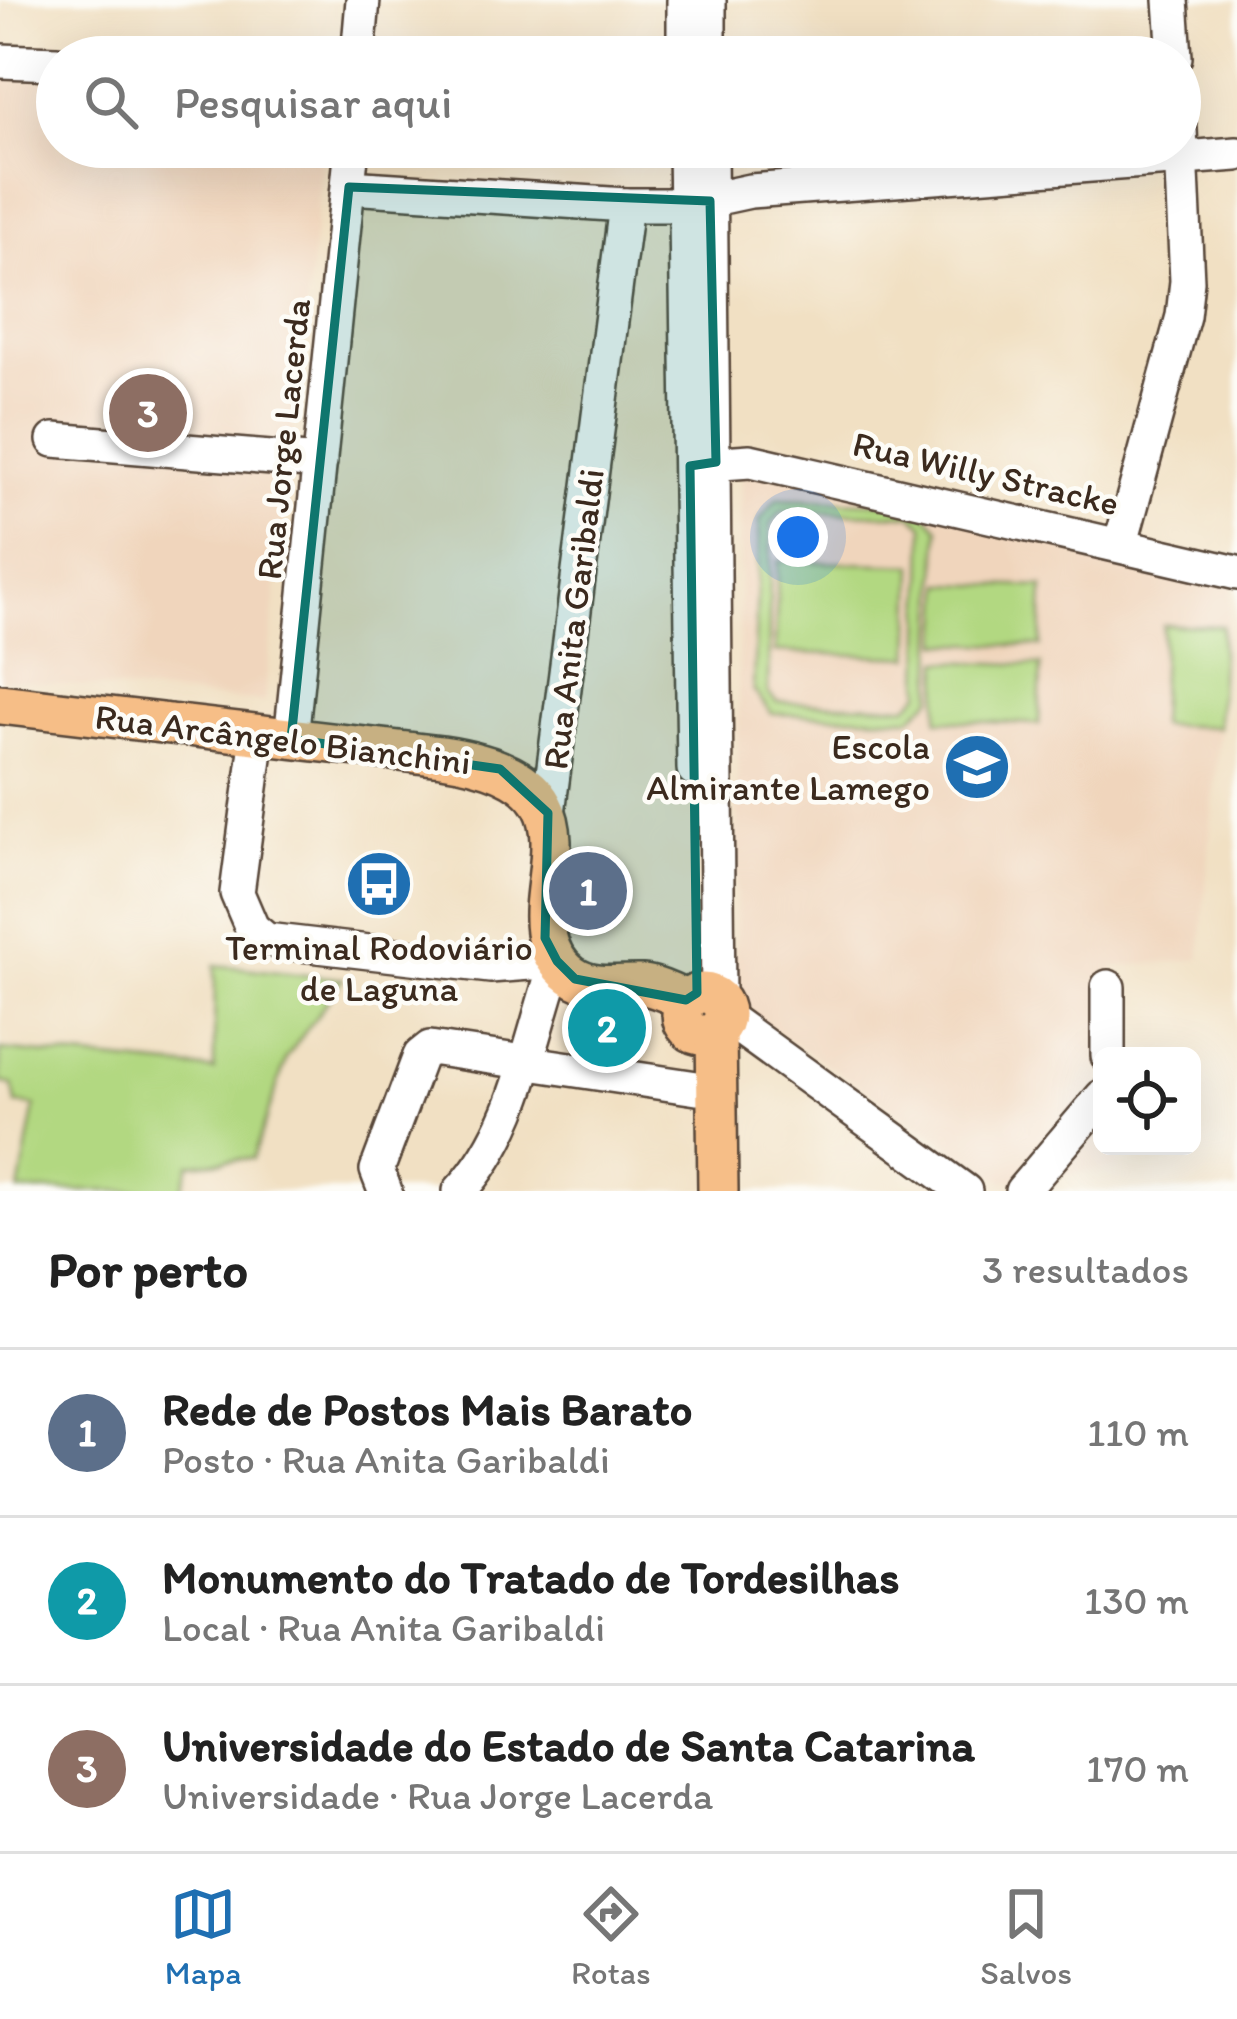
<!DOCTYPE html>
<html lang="pt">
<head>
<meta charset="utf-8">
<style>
  body { margin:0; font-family:Itim,sans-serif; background:#f6f6f6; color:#222 }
  .controls { position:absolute; right:36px; bottom:36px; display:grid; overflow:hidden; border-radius:18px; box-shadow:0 12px 48px #0002 }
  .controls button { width:108px; height:108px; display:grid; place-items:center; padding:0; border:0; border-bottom:3px solid #e0e0e0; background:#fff; color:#222; font:60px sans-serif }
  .you { position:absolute; left:798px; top:537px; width:42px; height:42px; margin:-30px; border:9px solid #fff; border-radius:50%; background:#1a73e8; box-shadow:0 0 0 18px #1a73e833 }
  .badge { display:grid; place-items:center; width:78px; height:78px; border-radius:50%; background:#1f6fb2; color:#fff; font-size:39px; font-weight:700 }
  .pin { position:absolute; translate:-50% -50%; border:6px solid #fff; box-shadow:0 3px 12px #0006 }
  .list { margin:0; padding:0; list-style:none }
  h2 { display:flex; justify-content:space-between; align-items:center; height:156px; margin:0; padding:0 48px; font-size:51px }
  h2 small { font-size:39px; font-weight:400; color:#767676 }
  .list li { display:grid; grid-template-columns:78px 1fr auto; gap:36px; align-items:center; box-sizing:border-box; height:168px; padding:0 48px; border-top:3px solid #e0e0e0 }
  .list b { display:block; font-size:45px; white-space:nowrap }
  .list p { margin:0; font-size:39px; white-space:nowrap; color:#767676 }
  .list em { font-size:39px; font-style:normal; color:#767676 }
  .icon { flex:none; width:66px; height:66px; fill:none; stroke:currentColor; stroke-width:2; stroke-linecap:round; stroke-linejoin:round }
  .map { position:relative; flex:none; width:1237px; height:1191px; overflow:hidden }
  .search { position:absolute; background:#fff; box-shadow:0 12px 48px #0002; left:36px; right:36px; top:36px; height:132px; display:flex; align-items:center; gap:30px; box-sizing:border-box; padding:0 42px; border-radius:66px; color:#767676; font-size:45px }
  .sheet { height:660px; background:#fff }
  nav { display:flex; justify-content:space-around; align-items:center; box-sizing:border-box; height:168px; border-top:3px solid #e0e0e0; background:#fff; font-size:33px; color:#767676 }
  nav a { display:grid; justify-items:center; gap:6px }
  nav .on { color:#1f6fb2 }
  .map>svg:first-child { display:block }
  .built { fill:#f0d5bc }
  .green { fill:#b2d881; stroke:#768150; stroke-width:3; fill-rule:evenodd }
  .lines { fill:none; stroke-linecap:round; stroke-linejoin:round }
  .minor-casing { stroke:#564537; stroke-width:38 }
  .major-casing { stroke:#564537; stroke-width:44 }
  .minor { stroke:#fff; stroke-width:33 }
  .major { stroke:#f6be87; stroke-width:39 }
  .marked { fill:#0f766e; fill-opacity:0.2; stroke:#0f766e; stroke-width:9; stroke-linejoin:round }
  .labels { text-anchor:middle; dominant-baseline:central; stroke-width:9; stroke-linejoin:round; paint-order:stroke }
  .street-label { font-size:36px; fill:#3b2a1e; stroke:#fdfcf7 }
  .poi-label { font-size:36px; fill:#3b2a1e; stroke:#fdfcf7; text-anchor:end }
</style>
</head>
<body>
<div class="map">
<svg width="1237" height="1191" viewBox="0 0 1237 1191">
  <rect width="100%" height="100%" fill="#fdfcf7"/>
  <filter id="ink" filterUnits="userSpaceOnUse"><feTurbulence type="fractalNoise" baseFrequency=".00833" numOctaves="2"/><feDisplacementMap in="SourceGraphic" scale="24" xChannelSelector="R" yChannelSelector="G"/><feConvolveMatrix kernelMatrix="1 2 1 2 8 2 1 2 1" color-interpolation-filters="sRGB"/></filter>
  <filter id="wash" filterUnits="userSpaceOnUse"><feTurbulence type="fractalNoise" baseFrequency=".004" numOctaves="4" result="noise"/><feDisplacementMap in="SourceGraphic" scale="48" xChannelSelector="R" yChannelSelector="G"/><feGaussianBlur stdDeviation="2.7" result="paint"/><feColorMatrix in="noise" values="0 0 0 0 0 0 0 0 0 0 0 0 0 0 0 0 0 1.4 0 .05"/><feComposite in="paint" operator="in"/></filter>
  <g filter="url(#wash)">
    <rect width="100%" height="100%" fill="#f1e0c3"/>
    <g class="built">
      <polygon points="0,76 57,79 57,147 324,147 264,702 0,679"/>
      <polygon points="741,465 1232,574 1200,959 1113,967 1115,1056 1102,1056 1102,1146 1117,1146 1117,1168 1005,1182 735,1004"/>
    </g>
    <g class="green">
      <path d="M 777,499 L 916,504 L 939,528 L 933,697 L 911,718 L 772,714 L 753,690 L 760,520 ZM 782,511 L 912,515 L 924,525 L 921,692 L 908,706 L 777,702 L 768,693 L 771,524 Z"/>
      <polygon points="778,561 914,565 911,657 775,652"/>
      <polygon points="943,584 1043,587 1041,646 940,643"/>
      <polygon points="1163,625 1222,626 1218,727 1159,725"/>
      <polygon points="940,661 1041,665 1039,724 938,720"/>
      <polygon points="215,965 343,979 287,1057 253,1158 190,1164 181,1191 19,1191 35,1106 16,1104 13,1085 0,1082 0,1050 214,1070"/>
    </g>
  </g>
  <g filter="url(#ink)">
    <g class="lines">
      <defs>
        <g id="minor">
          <polyline points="684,0 684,57"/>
          <polyline points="709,0 709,57"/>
          <polyline points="1171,0 1175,57"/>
          <polyline points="358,57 363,0"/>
          <polyline points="0,61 57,63"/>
          <polyline points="685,147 694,769"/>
          <polyline points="710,147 718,998"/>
          <polyline points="349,187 626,205 685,205 750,191 1237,154"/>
          <polyline points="54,440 320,462"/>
          <polyline points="694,465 750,461 1237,573"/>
          <polyline points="1121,543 1183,316 1187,281 1180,129"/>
          <path d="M 258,735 L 237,893 L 252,928 L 266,940 L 490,966 L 557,961 C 530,1039 518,1129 460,1191"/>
          <polyline points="291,739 352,147"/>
          <polyline points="548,813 626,205"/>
          <polyline points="725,1017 965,1191"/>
          <polyline points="1108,1056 1108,987"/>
          <polyline points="385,1191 377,1170 420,1056 430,1048 697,1088"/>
          <polyline points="1022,1191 1102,1097"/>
        </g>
        <g id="major">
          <path d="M 0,704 L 442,756 C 640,785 491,914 571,975 C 593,991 618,984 642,985 C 656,986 673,995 686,1000"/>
          <circle cx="703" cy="1014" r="21"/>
          <polyline points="716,1031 718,1191"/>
        </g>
      </defs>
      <use href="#minor" class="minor-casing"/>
      <use href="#major" class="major-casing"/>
      <use href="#minor" class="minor"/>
      <use href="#major" class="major"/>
    </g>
  </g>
  <path class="marked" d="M 349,187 L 710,201 L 716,462 L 690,466 L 697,993 L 686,1000 L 575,979 L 557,961 L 545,938 L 548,813 L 500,769 L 291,739 Z"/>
  <defs>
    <symbol id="school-disc" viewBox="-11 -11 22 22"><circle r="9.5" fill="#1f6fb2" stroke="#fdfcf7"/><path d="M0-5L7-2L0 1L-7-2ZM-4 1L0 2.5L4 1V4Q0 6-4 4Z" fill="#fff"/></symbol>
    <symbol id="bus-disc" viewBox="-11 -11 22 22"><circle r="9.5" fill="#1f6fb2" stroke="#fdfcf7"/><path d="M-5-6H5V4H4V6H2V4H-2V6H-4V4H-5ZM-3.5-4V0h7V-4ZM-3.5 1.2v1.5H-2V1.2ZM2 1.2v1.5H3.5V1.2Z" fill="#fff"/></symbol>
  </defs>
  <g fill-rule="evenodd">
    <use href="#school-disc" x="939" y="729" width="76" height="76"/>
    <use href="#bus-disc" x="341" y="846" width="76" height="76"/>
  </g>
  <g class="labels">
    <g class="street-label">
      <text transform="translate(283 439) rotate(-84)">Rua Jorge Lacerda</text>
      <text transform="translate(986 473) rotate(13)">Rua Willy Stracke</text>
      <text transform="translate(573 619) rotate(-83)">Rua Anita Garibaldi</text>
      <text transform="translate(283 739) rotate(7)">Rua Arcângelo Bianchini</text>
    </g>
    <g class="poi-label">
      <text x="930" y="746">Escola<tspan x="930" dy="41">Almirante Lamego</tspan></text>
      <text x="379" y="947" text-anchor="middle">Terminal Rodoviário<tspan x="379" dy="41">de Laguna</tspan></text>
    </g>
  </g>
</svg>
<div class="controls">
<button><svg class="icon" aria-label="locate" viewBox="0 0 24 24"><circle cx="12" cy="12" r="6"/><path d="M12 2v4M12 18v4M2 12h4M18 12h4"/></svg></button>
</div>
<div class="you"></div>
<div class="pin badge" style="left:588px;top:891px;background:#5c6f8a">1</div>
<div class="pin badge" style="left:607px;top:1028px;background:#0f9aa8">2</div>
<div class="pin badge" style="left:148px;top:413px;background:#8d6e63">3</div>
<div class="search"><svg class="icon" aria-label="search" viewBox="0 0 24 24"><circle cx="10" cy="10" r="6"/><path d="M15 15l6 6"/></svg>Pesquisar aqui</div>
</div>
<section class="sheet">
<h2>Por perto<small>3 resultados</small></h2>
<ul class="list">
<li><span class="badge" style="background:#5c6f8a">1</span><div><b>Rede de Postos Mais Barato</b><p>Posto · Rua Anita Garibaldi</p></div><em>110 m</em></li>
<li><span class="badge" style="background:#0f9aa8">2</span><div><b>Monumento do Tratado de Tordesilhas</b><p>Local · Rua Anita Garibaldi</p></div><em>130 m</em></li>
<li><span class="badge" style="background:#8d6e63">3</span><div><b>Universidade do Estado de Santa Catarina</b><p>Universidade · Rua Jorge Lacerda</p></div><em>170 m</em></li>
</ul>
</section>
<nav>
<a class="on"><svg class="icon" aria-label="map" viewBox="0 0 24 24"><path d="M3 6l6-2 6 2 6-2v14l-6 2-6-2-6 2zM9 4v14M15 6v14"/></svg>Mapa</a>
<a><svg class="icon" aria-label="directions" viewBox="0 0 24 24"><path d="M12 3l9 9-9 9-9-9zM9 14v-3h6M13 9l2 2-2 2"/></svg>Rotas</a>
<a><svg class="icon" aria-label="saved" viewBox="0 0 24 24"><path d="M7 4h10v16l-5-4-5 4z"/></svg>Salvos</a>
</nav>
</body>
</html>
